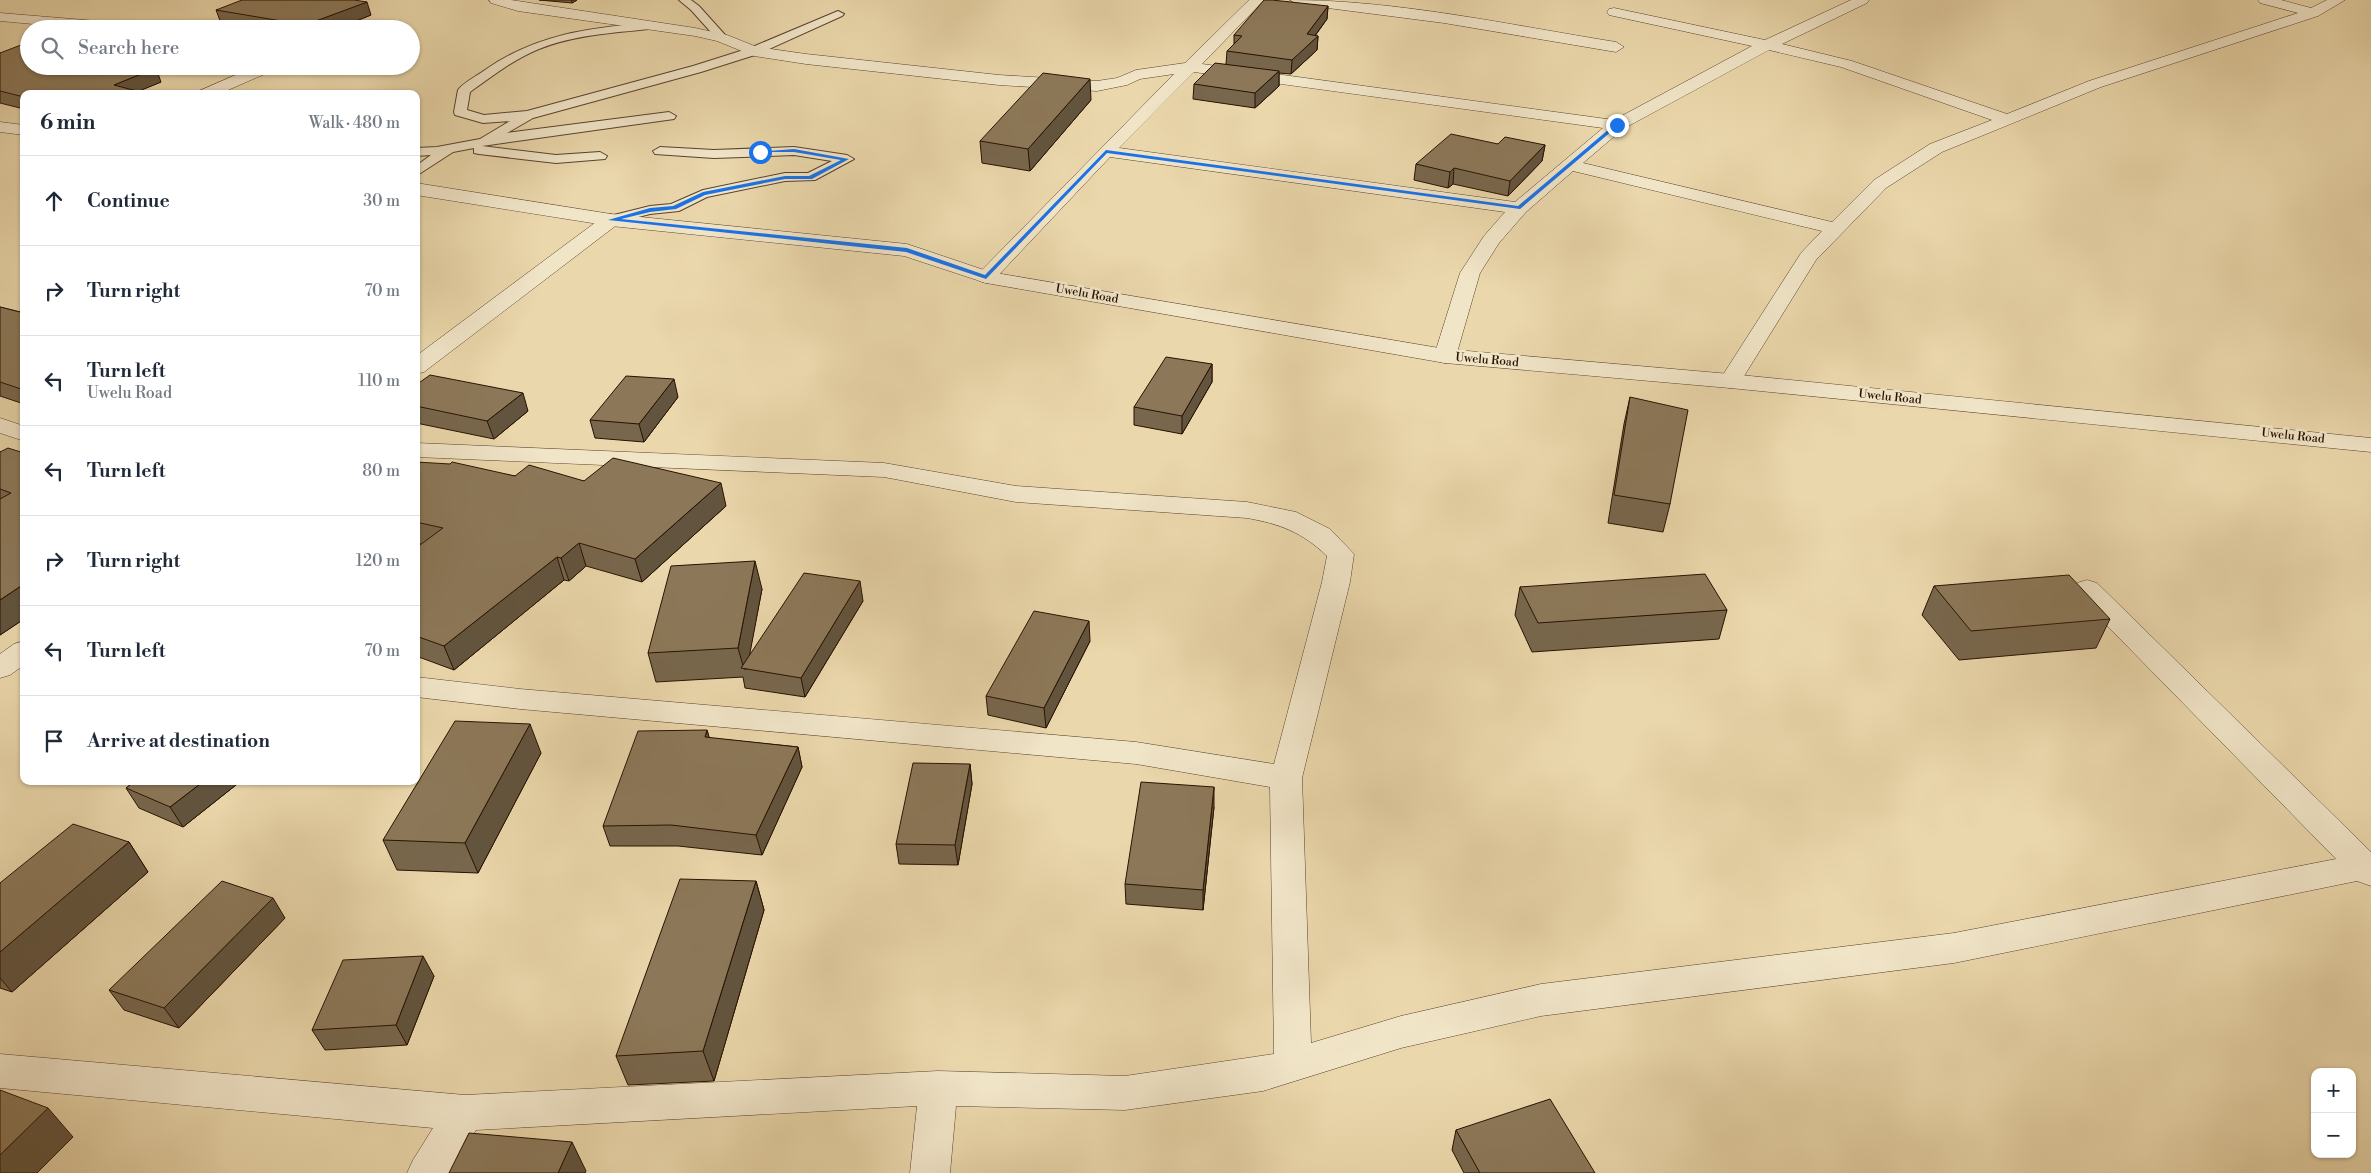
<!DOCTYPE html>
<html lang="en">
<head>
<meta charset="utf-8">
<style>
  body { margin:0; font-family:"Libre Bodoni",serif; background:#f6f6f7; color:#1f2937 }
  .controls { position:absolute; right:15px; bottom:15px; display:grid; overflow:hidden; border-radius:10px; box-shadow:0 1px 4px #0004 }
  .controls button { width:45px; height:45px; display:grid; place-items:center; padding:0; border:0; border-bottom:1px solid #e0e1e3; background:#fff; color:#1f2937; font:25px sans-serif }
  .stop { position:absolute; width:15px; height:15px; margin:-11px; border:4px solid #1a73e8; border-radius:50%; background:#fff }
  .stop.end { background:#1a73e8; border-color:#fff; box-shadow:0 1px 5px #0008 }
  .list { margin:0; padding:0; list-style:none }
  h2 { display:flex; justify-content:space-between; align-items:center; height:65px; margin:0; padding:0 20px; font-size:21px }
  h2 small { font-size:16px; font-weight:400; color:#747a83 }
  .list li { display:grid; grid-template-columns:32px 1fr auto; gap:15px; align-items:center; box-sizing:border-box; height:90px; padding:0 20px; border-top:1px solid #e0e1e3 }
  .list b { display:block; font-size:19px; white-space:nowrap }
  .list p { margin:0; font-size:16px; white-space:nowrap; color:#747a83 }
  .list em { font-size:16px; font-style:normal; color:#747a83 }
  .icon { flex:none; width:28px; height:28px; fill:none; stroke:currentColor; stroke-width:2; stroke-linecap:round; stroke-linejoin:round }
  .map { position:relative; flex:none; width:2371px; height:1173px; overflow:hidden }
  .search { position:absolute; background:#fff; box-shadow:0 1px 4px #0004; left:20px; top:20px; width:400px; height:55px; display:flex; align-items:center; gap:12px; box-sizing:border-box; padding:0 18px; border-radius:28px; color:#747a83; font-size:19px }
  .panel { position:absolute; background:#fff; box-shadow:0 1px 4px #0004; left:20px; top:90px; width:400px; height:695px; border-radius:10px }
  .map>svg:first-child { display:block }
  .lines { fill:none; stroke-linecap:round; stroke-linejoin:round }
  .pedestrian-casing { stroke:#58422c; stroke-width:2 }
  .minor-casing { stroke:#58422c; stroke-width:1 }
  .tertiary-casing { stroke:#58422c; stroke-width:1 }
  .pedestrian { fill:#f1e5c8; fill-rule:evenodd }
  .minor { fill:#f1e5c8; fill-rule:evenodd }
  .tertiary { fill:#f1e5c8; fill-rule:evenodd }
  .wall { fill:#78674d; stroke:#271101 }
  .shaded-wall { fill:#62543e; stroke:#271101 }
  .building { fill:#8c7859; stroke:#271101 }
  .route { fill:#1a73e8 }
  .labels { text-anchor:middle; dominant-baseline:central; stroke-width:5; stroke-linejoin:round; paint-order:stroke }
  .far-street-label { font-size:12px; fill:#271101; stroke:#f1e5c8 }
</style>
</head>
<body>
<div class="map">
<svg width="2371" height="1173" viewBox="0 0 2371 1173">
  <rect width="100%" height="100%" fill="#ead7ab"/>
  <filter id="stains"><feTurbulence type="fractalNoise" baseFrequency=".004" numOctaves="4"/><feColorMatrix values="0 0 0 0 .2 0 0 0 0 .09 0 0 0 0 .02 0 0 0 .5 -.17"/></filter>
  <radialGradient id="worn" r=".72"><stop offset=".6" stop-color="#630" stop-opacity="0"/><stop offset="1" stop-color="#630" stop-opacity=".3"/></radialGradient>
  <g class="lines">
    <defs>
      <g id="pedestrian">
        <polygon points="679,0 691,0 699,6 726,36 728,38 726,40 718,40 691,10"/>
        <path d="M 838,11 L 844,14 L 842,16 L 758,54 L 701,72 L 533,118 L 507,133 L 669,112 L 676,116 L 674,119 L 482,146 L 556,155 L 600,152 L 607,156 L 605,159 L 556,163 L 479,154 L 474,153 L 474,148 L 453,152 L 416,176 L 416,166 L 431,155 L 416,156 L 416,148 L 437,147 L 480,139 L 510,121 L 483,123 L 455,115 L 454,112 L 458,90 C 464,82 477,76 485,70 C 537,34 588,28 649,23 L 655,26 L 649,29 C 613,33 573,35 539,49 C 514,59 492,76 470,92 L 467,110 L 484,115 L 527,111 L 693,66 L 750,48 Z"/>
        <polygon points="660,147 714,150 794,147 847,155 854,159 815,180 785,181 707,197 679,211 650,214 611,224 606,223 604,220 606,217 650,206 671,204 703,190 785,173 808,173 832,161 794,155 714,158 655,154 653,151"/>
      </g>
      <g id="minor">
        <path d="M 489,0 L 511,0 L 695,28 L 727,35 L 757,47 L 806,54 L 999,75 L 1097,81 L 1117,78 L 1136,70 L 1185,63 L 1249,0 L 1264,0 L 1202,64 L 1614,120 L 1752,46 L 1609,15 L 1607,12 L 1609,9 L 1614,8 L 1765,40 L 1851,0 L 1869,0 L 1867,3 L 1782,44 L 1852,61 L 2007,114 L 2089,81 L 2298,13 L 2260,3 L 2258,0 L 2281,0 L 2311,8 L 2327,0 L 2345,0 L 2318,16 L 2101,87 L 1942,152 L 1886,188 L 1816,260 L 1741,381 L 1738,386 L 1730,388 L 1722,386 L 1719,381 L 1801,253 L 1822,231 L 1573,171 L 1526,212 L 1499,243 L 1480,273 L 1456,356 L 1453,361 L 1445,363 L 1437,361 L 1434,356 L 1460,273 L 1484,236 L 1505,212 L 1110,157 L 993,281 L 986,283 L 979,281 L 976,277 L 979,273 L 1174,74 L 1140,79 L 1127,85 L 1097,91 L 999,85 L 806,64 L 754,56 L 717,41 L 695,36 L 518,11 L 491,3 ZM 1769,50 L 1841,67 L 1992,120 L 1930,144 L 1874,180 L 1832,222 L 1583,163 L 1623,129 ZM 1194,72 L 1603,128 L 1515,202 L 1119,148 Z"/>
        <path d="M 1290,0 C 1397,0 1510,25 1616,42 L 1624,47 L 1616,52 L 1444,23 L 1297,4 Z"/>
        <polygon points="0,13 145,25 152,29 88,29 0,21"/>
        <polygon points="256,66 278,66 276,69 219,94 197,94 199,91"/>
        <polygon points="611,214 618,216 621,220 618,224 424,372 416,374 416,356 604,216"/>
        <polygon points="0,418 24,426 24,441 0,433"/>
        <path d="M 416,443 L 884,463 L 1016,486 L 1247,502 L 1296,512 L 1330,529 L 1354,554 L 1350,582 L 1302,778 L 1311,1043 L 1401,1016 L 1541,984 L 1954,933 L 2336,859 L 2077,595 L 2073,589 L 2077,583 L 2087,580 L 2097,583 L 2371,852 L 2371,886 L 2357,881 L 1954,963 L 1541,1016 L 1401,1048 L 1263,1091 L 1125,1110 L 956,1106 L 950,1173 L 910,1173 L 917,1106 L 476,1130 L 450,1173 L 407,1173 L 413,1160 L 433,1128 L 0,1088 L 0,1054 L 465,1095 L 938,1071 L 1125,1076 L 1274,1054 L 1270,787 L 1136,764 L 520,709 L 416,697 L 416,677 L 520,689 L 1136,742 L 1274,764 L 1322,582 L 1327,556 C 1302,532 1280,524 1247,518 L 1016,502 L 884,477 L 416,457 Z"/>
        <polygon points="24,641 24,665 10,675 0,678 0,654 14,644"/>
      </g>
      <g id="tertiary">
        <polygon points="0,122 24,125 24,135 0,132"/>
        <polygon points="416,183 611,214 907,244 990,272 1445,349 1730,374 2371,438 2371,452 1730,388 1445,363 986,283 904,256 611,226 416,195"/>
      </g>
    </defs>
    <use href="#pedestrian" class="pedestrian-casing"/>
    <use href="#minor" class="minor-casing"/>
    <use href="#tertiary" class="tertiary-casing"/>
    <use href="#pedestrian" class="pedestrian"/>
    <use href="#minor" class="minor"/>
    <use href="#tertiary" class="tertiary"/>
  </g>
  <g class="wall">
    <polygon points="539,0 577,0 572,3"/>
    <polygon points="1328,6 1327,19 1315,36 1318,36 1317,50 1291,74 1279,73 1279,86 1255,108 1193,99 1194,84 1226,64 1227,51 1234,44 1234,35"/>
    <polygon points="216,10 371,15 336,29 253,29 221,23"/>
    <polygon points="0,53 161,82 138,91 24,94 24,109 0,103"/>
    <polygon points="1091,100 1030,171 982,163 980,141"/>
    <polygon points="1498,144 1545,145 1542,161 1508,196 1453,184 1448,188 1414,180 1416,164"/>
    <polygon points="0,307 24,313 24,404 0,396"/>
    <polygon points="1212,364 1212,382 1182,434 1134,425 1134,407"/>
    <polygon points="416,385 528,411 494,439 416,423"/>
    <polygon points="678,397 644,442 595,438 590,420"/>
    <polygon points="1630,397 1670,504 1663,532 1608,523 1624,424"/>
    <polygon points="0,452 24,453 24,619 0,635"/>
    <polygon points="416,462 515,476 584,481 726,506 642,582 586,566 569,581 564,580 454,670 416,656 416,548 421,544 416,543"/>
    <polygon points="1934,586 2110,619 2096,648 1959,660 1922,615"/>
    <polygon points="1520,587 1727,610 1719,639 1532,652 1515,615"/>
    <polygon points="762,589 749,655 863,601 805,697 745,688 743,677 656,682 648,653"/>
    <polygon points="1090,641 1046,728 988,715 986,696"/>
    <polygon points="707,730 709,738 798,747 802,767 762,855 678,846 610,846 603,826"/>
    <polygon points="541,753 478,873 397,870 383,840"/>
    <polygon points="970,764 972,784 958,865 899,864 896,844"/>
    <polygon points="135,781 241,781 183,827 139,808 126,788"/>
    <polygon points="1214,807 1203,910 1126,904 1125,884"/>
    <polygon points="129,842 148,872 12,992 0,988 0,883"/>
    <polygon points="756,881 764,910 714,1081 628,1085 616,1056"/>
    <polygon points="285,918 179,1028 124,1010 109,990"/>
    <polygon points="434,976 407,1045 325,1050 312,1030"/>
    <polygon points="1456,1130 1595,1173 1464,1173 1452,1150"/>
  </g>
  <g class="shaded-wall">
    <polygon points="571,0 577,0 572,3"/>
    <polygon points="367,2 371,15 336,29 307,29 305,25"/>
    <polygon points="1328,6 1327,19 1308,45 1318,36 1317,50 1291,74 1292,60 1307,34"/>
    <polygon points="156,68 161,82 132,94 114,85"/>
    <polygon points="1279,71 1279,86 1255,108 1255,93"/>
    <polygon points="1090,79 1091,100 1030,171 1028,149"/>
    <polygon points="1545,145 1542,161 1508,196 1510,181"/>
    <polygon points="1454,168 1453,184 1448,188 1450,172"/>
    <polygon points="1212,364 1212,382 1182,434 1182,416"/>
    <polygon points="674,379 678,397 644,442 639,424"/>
    <polygon points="523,393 528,411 494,439 487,421"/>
    <polygon points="721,483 726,506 642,582 635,559"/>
    <polygon points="579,543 586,566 569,581 561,558"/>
    <polygon points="557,557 564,580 454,670 444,646"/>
    <polygon points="755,561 762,589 747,669 744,669 738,648"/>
    <polygon points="860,581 863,601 805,697 801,678"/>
    <polygon points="24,584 24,619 0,635 0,600"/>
    <polygon points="1089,621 1090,641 1046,728 1044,708"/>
    <polygon points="530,724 541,753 478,873 465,843"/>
    <polygon points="707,730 713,750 705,737"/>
    <polygon points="798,747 802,767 762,855 756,835"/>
    <polygon points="970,764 972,784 958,865 955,845"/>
    <polygon points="204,781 241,781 183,827 170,807"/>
    <polygon points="1214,787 1214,807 1203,910 1203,890"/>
    <polygon points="129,842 148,872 12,992 0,978 0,952"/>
    <polygon points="756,881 764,910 714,1081 703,1051"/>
    <polygon points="273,898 285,918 179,1028 164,1008"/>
    <polygon points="423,956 434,976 407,1045 396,1025"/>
    <polygon points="48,1108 73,1137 37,1173 0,1173 0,1155"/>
    <polygon points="572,1142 586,1171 585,1173 558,1173"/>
  </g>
  <g class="building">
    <polygon points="242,0 354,0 367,2 305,25 216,10"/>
    <polygon points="1264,0 1272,0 1328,6 1307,34 1318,36 1292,60 1227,51 1242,36 1234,35"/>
    <polygon points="29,42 29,66 149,66 156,68 114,85 144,93 141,94 24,94 24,97 0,91 0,53"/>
    <polygon points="1215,63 1279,71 1255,93 1194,84"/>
    <polygon points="1043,73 1090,79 1028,149 980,141"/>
    <polygon points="1451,134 1498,144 1505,137 1545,145 1510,181 1454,168 1450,172 1416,164"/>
    <polygon points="0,307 24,313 24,390 0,382"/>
    <polygon points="1166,357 1212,364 1182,416 1134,407"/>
    <polygon points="430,375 523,393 487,421 416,406 416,385"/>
    <polygon points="626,376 674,379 639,424 590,420"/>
    <polygon points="1630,397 1688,410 1670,504 1614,495"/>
    <polygon points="8,448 24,453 24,584 0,600 0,499 11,493 0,489 0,452"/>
    <polygon points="613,458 721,483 635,559 579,543 561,558 557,557 444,646 416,636 416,548 443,528 416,522 416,462 450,464 452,462 515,476 529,465 584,481"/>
    <polygon points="755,561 738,648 648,653 671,566"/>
    <polygon points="804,573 860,581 801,678 741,668"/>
    <polygon points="1705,574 1727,610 1538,623 1520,587"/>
    <polygon points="2069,575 2110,619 1971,631 1934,586"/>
    <polygon points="1034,611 1089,621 1044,708 986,696"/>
    <polygon points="455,721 530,724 465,843 383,840"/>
    <polygon points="707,730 705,737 798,747 756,835 671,825 603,826 638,731"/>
    <polygon points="913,763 970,764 955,845 896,844"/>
    <polygon points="135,781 204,781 170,807 126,788"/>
    <polygon points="1141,782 1214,787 1203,890 1125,884"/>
    <polygon points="73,824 129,842 0,952 0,883"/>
    <polygon points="680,879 756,881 703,1051 616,1056"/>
    <polygon points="222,881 273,898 164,1008 109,990"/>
    <polygon points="423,956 396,1025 312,1030 343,960"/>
    <polygon points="0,1090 48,1108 0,1155"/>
    <polygon points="1550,1099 1595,1173 1480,1173 1456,1130"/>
    <polygon points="469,1133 572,1142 558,1173 449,1173"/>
  </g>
  <polygon class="route" points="1615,124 1619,125 1520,209 1107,153 986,279 906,252 608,220 650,208 673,206 703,192 785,176 809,176 841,160 794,152 757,152 794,149 849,159 812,179 785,179 705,195 676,209 650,212 621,219 907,248 985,275 1106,150 1518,206"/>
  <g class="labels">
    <g class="far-street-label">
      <text transform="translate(1087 294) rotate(10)">Uwelu Road</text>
      <text transform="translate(1487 360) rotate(5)">Uwelu Road</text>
      <text transform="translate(1890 397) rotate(6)">Uwelu Road</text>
      <text transform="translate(2293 436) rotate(6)">Uwelu Road</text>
    </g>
  </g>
  <rect width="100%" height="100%" filter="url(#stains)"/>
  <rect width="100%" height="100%" fill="url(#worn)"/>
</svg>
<div class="controls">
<button>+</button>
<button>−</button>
</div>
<div class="stop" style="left:760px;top:152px"></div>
<div class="stop end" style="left:1617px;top:125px"></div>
<div class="search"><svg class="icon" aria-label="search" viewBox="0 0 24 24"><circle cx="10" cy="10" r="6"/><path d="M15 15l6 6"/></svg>Search here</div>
<section class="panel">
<h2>6 min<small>Walk · 480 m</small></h2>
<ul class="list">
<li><svg class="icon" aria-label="ahead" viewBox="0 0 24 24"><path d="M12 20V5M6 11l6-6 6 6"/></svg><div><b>Continue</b></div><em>30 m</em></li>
<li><svg class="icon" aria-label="right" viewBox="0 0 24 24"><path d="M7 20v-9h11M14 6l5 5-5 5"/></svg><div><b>Turn right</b></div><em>70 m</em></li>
<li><svg class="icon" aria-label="left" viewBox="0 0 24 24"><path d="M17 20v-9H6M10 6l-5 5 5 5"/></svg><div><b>Turn left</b><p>Uwelu Road</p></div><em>110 m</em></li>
<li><svg class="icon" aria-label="left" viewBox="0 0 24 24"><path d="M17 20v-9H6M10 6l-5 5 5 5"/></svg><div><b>Turn left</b></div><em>80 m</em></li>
<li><svg class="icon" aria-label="right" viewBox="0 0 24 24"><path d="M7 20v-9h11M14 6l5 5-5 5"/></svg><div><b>Turn right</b></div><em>120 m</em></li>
<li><svg class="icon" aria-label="left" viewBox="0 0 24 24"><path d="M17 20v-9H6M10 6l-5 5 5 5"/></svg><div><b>Turn left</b></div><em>70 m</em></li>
<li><svg class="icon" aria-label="arrive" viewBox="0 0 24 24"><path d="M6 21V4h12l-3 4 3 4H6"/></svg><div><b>Arrive at destination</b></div></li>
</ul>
</section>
</div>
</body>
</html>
